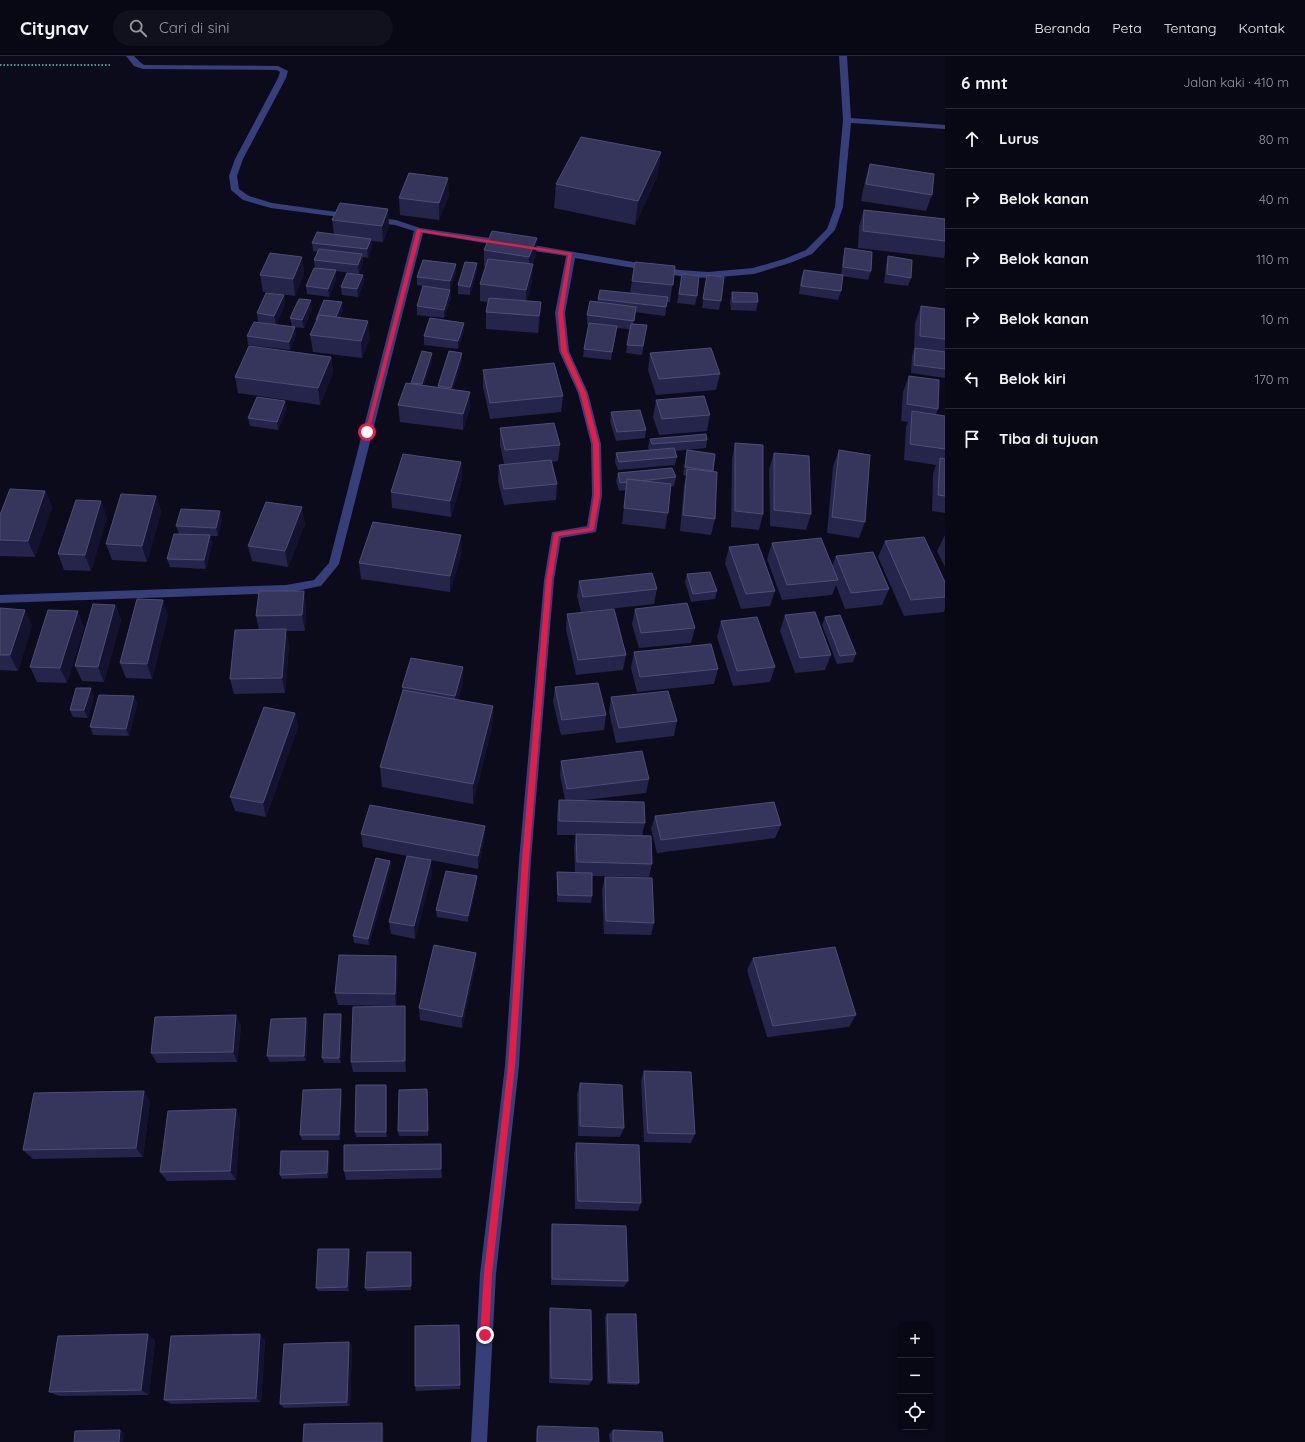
<!DOCTYPE html>
<html lang="id">
<head>
<meta charset="utf-8">
<style>
  body { margin:0; font-family:Quicksand,sans-serif; background:#11111e; color:#f1f3f6 }
  .controls { position:absolute; right:12px; bottom:12px; display:grid; overflow:hidden; border-radius:8px; box-shadow:0 1px 3px #0004 }
  .controls button { width:36px; height:36px; display:grid; place-items:center; padding:0; border:0; border-bottom:1px solid #292934; background:#080815; color:#f1f3f6; font:20px sans-serif }
  .stop { position:absolute; width:12px; height:12px; margin:-9px; border:3px solid #e11d48; border-radius:50%; background:#fff }
  .stop.end { background:#e11d48; border-color:#fff; box-shadow:0 1px 4px #0008 }
  .list { margin:0; padding:0; list-style:none }
  h2 { display:flex; justify-content:space-between; align-items:center; height:52px; margin:0; padding:0 16px; font-size:17px }
  h2 small { font-size:13px; font-weight:400; color:#989aa0 }
  .list li { display:grid; grid-template-columns:26px 1fr auto; gap:12px; align-items:center; box-sizing:border-box; height:60px; padding:0 16px; border-top:1px solid #292934 }
  .list b { display:block; font-size:15px; white-space:nowrap }
  .list em { font-size:13px; font-style:normal; color:#989aa0 }
  .icon { flex:none; width:22px; height:22px; fill:none; stroke:currentColor; stroke-width:2; stroke-linecap:round; stroke-linejoin:round }
  .map { position:relative; flex:none; width:945px; height:1386px; overflow:hidden }
  header { display:flex; align-items:center; gap:24px; box-sizing:border-box; height:56px; padding:0 20px; background:#080815; border-bottom:1px solid #292934 }
  header strong { font-size:19px }
  nav { display:flex; gap:22px; margin-inline-start:auto; font-size:14px }
  .search { width:280px; height:36px; background:#11111e; display:flex; align-items:center; gap:10px; box-sizing:border-box; padding:0 14px; border-radius:22px; color:#989aa0; font-size:15px }
  main { display:flex }
  aside { flex:1; background:#080815 }
  .map>svg:first-child { display:block }
  .lines { fill:none; stroke-linecap:round; stroke-linejoin:round }
  .path { stroke:#2eab8f; stroke-width:2; stroke-dasharray:1.5 2; stroke-linecap:butt }
  .minor { fill:#373f7a; fill-rule:evenodd }
  .wall { fill:#25244a }
  .shaded-wall { fill:#13132f }
  .building { fill:#36365d; stroke:#4d4d76 }
  .route { fill:#e11d48 }
</style>
</head>
<body>
<header>
<strong>Citynav</strong>
<div class="search"><svg class="icon" aria-label="search" viewBox="0 0 24 24"><circle cx="10" cy="10" r="6"/><path d="M15 15l6 6"/></svg>Cari di sini</div>
<nav><a>Beranda</a><a>Peta</a><a>Tentang</a><a>Kontak</a></nav>
</header>
<main>
<div class="map">
<svg width="945" height="1386" viewBox="0 0 945 1386">
  <rect width="100%" height="100%" fill="#0b0b1c"/>
  <g class="lines">
    <polyline class="path" points="0,9 112,9"/>
    <g class="minor">
      <polygon points="126,0 134,0 140,6 144,9 278,10 288,15 286,22 243,103 237,120 239,133 249,140 272,147 351,158 355,161 354,163 271,152 243,144 231,134 229,120 235,103 278,22 280,16 277,14 143,13 134,10"/>
      <polygon points="839,0 847,0 851,62 945,69 945,73 851,67 843,151 835,174 812,198 790,207 754,218 708,222 680,220 575,202 565,257 569,295 588,337 601,388 602,439 596,476 561,482 554,524 531,804 519,1010 496,1218 487,1386 471,1386 480,1218 505,1010 519,804 544,524 552,476 587,470 592,439 591,388 578,337 559,295 555,257 566,200 521,193 517,190 521,187 680,214 708,216 753,212 784,203 806,194 827,173 835,151 843,64"/>
      <polygon points="373,161 396,164 420,172 503,184 507,187 503,190 423,177 339,508 321,530 286,537 0,547 0,539 286,529 314,524 329,507 414,175 395,169 370,166 369,164"/>
    </g>
  </g>
  <g class="wall">
    <polygon points="661,96 657,121 635,169 554,152 556,128"/>
    <polygon points="870,108 932,139 926,155 861,145 865,125"/>
    <polygon points="449,139 439,164 400,159 399,142"/>
    <polygon points="864,154 945,163 945,198 944,202 858,192 859,170"/>
    <polygon points="332,164 389,170 383,186 371,185 372,191 368,202 363,201 363,207 359,218 336,215 336,223 329,241 307,238 306,230 315,212 314,204 318,196 313,195 312,187 334,178"/>
    <polygon points="845,192 871,215 868,224 842,220 841,235 838,244 799,238 801,222 804,214 841,219 843,201"/>
    <polygon points="484,194 536,199 532,208 532,225 527,245 541,246 540,263 538,277 486,273 486,256 488,246 480,245 480,228 486,211 484,210"/>
    <polygon points="888,200 911,222 908,230 884,227 886,209"/>
    <polygon points="302,201 304,218 295,240 263,236 260,219"/>
    <polygon points="477,207 477,216 470,239 458,238 458,229"/>
    <polygon points="456,208 456,216 450,234 417,229 417,221"/>
    <polygon points="675,210 670,246 667,246 665,260 635,256 633,268 647,269 642,299 626,297 630,273 616,272 611,304 583,301 584,293 589,268 587,268 587,259 597,246 598,243 630,237 632,225"/>
    <polygon points="682,218 697,240 695,249 677,247"/>
    <polygon points="363,219 364,227 358,241 342,239 341,231"/>
    <polygon points="707,219 721,245 719,254 702,252"/>
    <polygon points="450,234 451,242 444,262 417,259 417,250"/>
    <polygon points="732,236 758,246 756,255 731,254 730,245"/>
    <polygon points="284,239 285,248 276,269 258,266 257,257"/>
    <polygon points="921,250 945,253 945,322 911,317 912,300 914,293 915,267"/>
    <polygon points="312,253 304,272 292,271 290,262"/>
    <polygon points="343,254 340,262 370,282 362,302 313,296 310,279 316,266 316,264"/>
    <polygon points="464,267 464,275 458,293 424,289 424,280"/>
    <polygon points="295,271 296,280 290,294 248,289 247,280"/>
    <polygon points="432,297 432,305 424,329 438,331 438,330 462,305 453,333 470,352 463,374 400,366 398,349 411,327"/>
    <polygon points="650,297 720,318 716,334 656,339 648,314"/>
    <polygon points="331,301 333,317 320,349 238,337 235,321"/>
    <polygon points="483,314 563,340 561,356 490,363 483,331"/>
    <polygon points="909,320 938,353 936,358 945,360 945,457 932,455 933,418 936,409 904,404 906,371 908,366 901,365 903,336"/>
    <polygon points="656,344 710,359 707,375 659,379 653,361"/>
    <polygon points="285,345 287,353 278,374 250,370 248,362"/>
    <polygon points="611,356 646,374 645,382 616,385 610,365"/>
    <polygon points="500,372 560,389 558,405 552,406 557,428 556,444 504,449 498,425 499,409 504,408 500,389"/>
    <polygon points="650,383 707,384 706,392 675,395 677,401 675,409 618,414 615,406 616,397 649,394 648,391"/>
    <polygon points="735,387 763,458 759,474 731,471 732,403"/>
    <polygon points="687,394 715,398 713,416 715,463 711,479 680,475 684,430 686,420 683,419"/>
    <polygon points="839,394 865,466 859,482 827,477 833,410"/>
    <polygon points="774,397 811,458 806,474 770,470 769,413"/>
    <polygon points="461,406 462,423 451,461 392,452 391,436"/>
    <polygon points="618,417 676,421 674,430 670,430 668,457 665,473 622,468 626,434 619,435 616,425"/>
    <polygon points="45,435 52,451 35,501 0,500 0,459"/>
    <polygon points="156,440 161,456 147,506 112,504 106,488"/>
    <polygon points="107,461 91,515 64,514 58,498"/>
    <polygon points="222,463 218,480 210,480 212,488 206,513 170,511 167,503 179,478 176,470"/>
    <polygon points="305,468 288,511 252,505 248,490"/>
    <polygon points="945,479 945,511 937,495"/>
    <polygon points="885,485 945,526 945,553 944,556 904,560 878,501"/>
    <polygon points="772,487 832,510 836,500 889,533 882,549 845,553 836,529 832,539 782,544 767,503"/>
    <polygon points="729,491 775,535 770,550 741,553 725,507"/>
    <polygon points="462,495 450,536 361,523 359,507"/>
    <polygon points="687,518 717,535 715,543 691,546 685,526"/>
    <polygon points="579,525 657,533 654,548 581,556 577,540"/>
    <polygon points="115,549 121,564 104,626 82,625 75,610"/>
    <polygon points="306,550 305,575 286,575 289,589 285,637 234,638 230,623 259,574 256,560"/>
    <polygon points="0,552 32,569 18,615 0,614"/>
    <polygon points="635,553 695,572 691,587 639,592 632,568"/>
    <polygon points="567,558 626,599 623,614 576,619 566,573"/>
    <polygon points="168,559 152,623 126,622 120,607"/>
    <polygon points="785,559 831,599 825,614 795,617 780,575"/>
    <polygon points="825,561 856,598 853,606 837,608 822,569"/>
    <polygon points="721,565 775,611 770,626 733,630 717,581"/>
    <polygon points="84,571 67,627 37,626 30,611"/>
    <polygon points="634,596 718,613 714,628 637,636 631,612"/>
    <polygon points="463,626 458,644 493,650 492,671 473,748 382,731 380,711 403,635 402,631"/>
    <polygon points="555,631 606,659 604,674 561,679 553,646"/>
    <polygon points="94,640 88,662 73,661 70,654"/>
    <polygon points="134,640 137,648 129,680 93,679 90,671"/>
    <polygon points="611,641 677,665 674,680 616,687 609,656"/>
    <polygon points="295,657 298,671 266,761 235,755 230,741"/>
    <polygon points="561,705 649,723 646,737 585,744 645,767 642,780 652,808 649,821 592,820 592,840 591,847 557,846 557,816 575,816 574,791 576,779 557,779 557,758 559,744 565,744 560,719"/>
    <polygon points="655,760 781,769 775,782 657,797 651,773"/>
    <polygon points="485,770 484,784 478,813 414,801 432,817 415,883 391,878 389,866 407,800 363,791 361,778"/>
    <polygon points="390,805 391,812 369,889 354,887 353,880"/>
    <polygon points="477,820 477,827 468,866 437,861 436,854"/>
    <polygon points="605,821 654,867 651,879 604,878 602,834"/>
    <polygon points="476,897 476,909 462,972 420,964 419,952"/>
    <polygon points="753,902 856,959 849,971 767,981 747,914"/>
    <polygon points="398,912 396,950 338,949 335,937"/>
    <polygon points="405,950 406,961 406,1016 353,1016 351,1006"/>
    <polygon points="236,959 241,970 237,1006 157,1007 151,997"/>
    <polygon points="306,962 308,968 306,1005 270,1006 267,1000"/>
    <polygon points="342,964 341,1007 324,1007 322,1002"/>
    <polygon points="644,1015 695,1078 691,1087 644,1086 641,1025"/>
    <polygon points="580,1027 624,1072 620,1081 578,1080 577,1038"/>
    <polygon points="386,1029 387,1034 387,1081 356,1081 355,1076"/>
    <polygon points="342,1038 340,1084 302,1084 300,1079"/>
    <polygon points="428,1038 428,1080 399,1080 398,1075"/>
    <polygon points="150,1045 143,1101 33,1103 23,1094"/>
    <polygon points="236,1053 240,1063 236,1124 167,1125 160,1116"/>
    <polygon points="576,1087 641,1147 638,1155 575,1153 574,1097"/>
    <polygon points="328,1095 330,1099 328,1122 282,1123 280,1119"/>
    <polygon points="442,1097 442,1122 346,1124 344,1115"/>
    <polygon points="552,1168 628,1225 624,1231 551,1229 551,1175"/>
    <polygon points="349,1193 350,1196 349,1235 318,1235 316,1232"/>
    <polygon points="411,1199 411,1234 367,1235 365,1232"/>
    <polygon points="550,1252 592,1324 589,1329 549,1327 549,1258"/>
    <polygon points="607,1258 639,1327 637,1329 607,1328 605,1261"/>
    <polygon points="460,1274 460,1333 416,1335 415,1330"/>
    <polygon points="155,1284 149,1339 59,1340 49,1336"/>
    <polygon points="265,1284 261,1346 171,1348 164,1344"/>
    <polygon points="349,1286 352,1291 350,1350 284,1352 280,1348"/>
    <polygon points="538,1370 599,1386 536,1386 536,1374"/>
    <polygon points="613,1374 663,1386 610,1386 609,1378"/>
  </g>
  <g class="shaded-wall">
    <polygon points="661,96 657,121 635,169 638,145"/>
    <polygon points="448,122 449,139 439,164 439,147"/>
    <polygon points="388,153 389,170 383,186 382,170"/>
    <polygon points="537,182 536,199 528,218 529,201"/>
    <polygon points="371,183 372,191 368,202 367,193"/>
    <polygon points="362,198 363,207 359,218 358,209"/>
    <polygon points="302,201 304,218 295,240 293,223"/>
    <polygon points="477,207 477,216 470,239 470,231"/>
    <polygon points="456,208 456,216 450,234 450,225"/>
    <polygon points="533,208 532,225 526,251 526,234"/>
    <polygon points="336,214 336,223 329,241 328,233"/>
    <polygon points="363,219 364,227 358,241 357,233"/>
    <polygon points="450,234 451,242 444,262 444,254"/>
    <polygon points="284,239 285,248 276,269 274,260"/>
    <polygon points="311,244 312,253 304,272 302,264"/>
    <polygon points="342,246 343,254 335,274 334,266"/>
    <polygon points="541,246 540,263 538,277 539,260"/>
    <polygon points="368,265 370,282 362,302 361,285"/>
    <polygon points="464,267 464,275 458,293 458,285"/>
    <polygon points="617,270 616,279 611,304 612,296"/>
    <polygon points="295,271 296,280 290,294 289,286"/>
    <polygon points="432,297 432,305 422,337 422,328"/>
    <polygon points="462,297 462,305 451,340 451,332"/>
    <polygon points="331,301 333,317 320,349 318,332"/>
    <polygon points="470,336 470,352 463,374 463,358"/>
    <polygon points="285,345 287,353 278,374 277,366"/>
    <polygon points="461,406 462,423 451,461 450,445"/>
    <polygon points="45,435 52,451 35,501 28,485"/>
    <polygon points="156,440 161,456 147,506 142,490"/>
    <polygon points="101,445 107,461 91,515 85,499"/>
    <polygon points="302,451 305,468 288,511 285,495"/>
    <polygon points="220,455 222,463 218,480 216,472"/>
    <polygon points="210,479 212,488 206,513 204,504"/>
    <polygon points="461,479 462,495 450,536 450,520"/>
    <polygon points="304,535 306,550 305,575 302,559"/>
    <polygon points="163,544 168,559 152,623 147,608"/>
    <polygon points="115,549 121,564 104,626 98,611"/>
    <polygon points="25,554 32,569 18,615 10,599"/>
    <polygon points="78,555 84,571 67,627 60,612"/>
    <polygon points="286,573 289,589 285,637 282,622"/>
    <polygon points="463,611 463,626 455,655 455,640"/>
    <polygon points="91,632 94,640 88,662 84,654"/>
    <polygon points="134,640 137,648 129,680 126,673"/>
    <polygon points="493,650 492,671 473,748 473,728"/>
    <polygon points="295,657 298,671 266,761 263,747"/>
    <polygon points="485,770 484,784 478,813 478,800"/>
    <polygon points="431,804 432,817 415,883 414,870"/>
    <polygon points="390,805 391,812 369,889 368,883"/>
    <polygon points="477,820 477,827 468,866 468,860"/>
    <polygon points="476,897 476,909 462,972 462,961"/>
    <polygon points="396,900 398,912 396,950 395,938"/>
    <polygon points="405,950 406,961 406,1016 405,1005"/>
    <polygon points="341,958 342,964 341,1007 339,1002"/>
    <polygon points="236,959 241,970 237,1006 233,996"/>
    <polygon points="306,962 308,968 306,1005 304,1000"/>
    <polygon points="386,1029 387,1034 387,1081 386,1076"/>
    <polygon points="341,1033 342,1038 340,1084 339,1079"/>
    <polygon points="427,1033 428,1038 428,1080 428,1075"/>
    <polygon points="144,1035 150,1045 143,1101 136,1092"/>
    <polygon points="236,1053 240,1063 236,1124 230,1115"/>
    <polygon points="441,1088 442,1097 442,1122 441,1113"/>
    <polygon points="328,1095 330,1099 328,1122 327,1117"/>
    <polygon points="349,1193 350,1196 349,1235 347,1231"/>
    <polygon points="148,1278 155,1284 149,1339 141,1334"/>
    <polygon points="260,1278 265,1284 261,1346 256,1342"/>
    <polygon points="349,1286 352,1291 350,1350 347,1346"/>
    <polygon points="382,1367 384,1370 384,1386 382,1386"/>
    <polygon points="120,1374 124,1376 123,1386 119,1386"/>
  </g>
  <g class="building">
    <polygon points="581,81 661,96 638,145 556,128"/>
    <polygon points="870,108 934,118 932,139 866,128"/>
    <polygon points="409,117 448,122 439,147 399,142"/>
    <polygon points="340,147 388,153 382,170 332,164"/>
    <polygon points="864,154 945,163 945,185 863,175"/>
    <polygon points="492,175 537,182 529,201 484,194"/>
    <polygon points="317,176 371,183 367,193 312,187"/>
    <polygon points="845,192 872,196 871,215 843,211"/>
    <polygon points="319,193 362,198 358,209 314,204"/>
    <polygon points="270,197 302,201 293,223 260,219"/>
    <polygon points="888,200 912,204 911,222 887,218"/>
    <polygon points="488,203 533,208 526,234 480,228"/>
    <polygon points="423,204 456,208 450,225 417,221"/>
    <polygon points="465,206 477,207 470,231 458,229"/>
    <polygon points="635,206 675,210 673,229 632,225"/>
    <polygon points="314,212 336,214 328,233 306,230"/>
    <polygon points="804,214 843,219 841,235 801,230"/>
    <polygon points="347,217 363,219 357,233 341,231"/>
    <polygon points="682,218 699,220 697,240 679,238"/>
    <polygon points="707,219 724,221 721,245 703,243"/>
    <polygon points="423,230 450,234 444,254 417,250"/>
    <polygon points="600,234 668,241 666,251 598,243"/>
    <polygon points="732,236 757,237 758,246 733,246"/>
    <polygon points="266,237 284,239 274,260 257,257"/>
    <polygon points="489,242 541,246 539,260 486,256"/>
    <polygon points="299,243 311,244 302,264 290,262"/>
    <polygon points="324,244 342,246 336,261 319,259 317,264 316,264"/>
    <polygon points="590,245 636,251 634,265 587,259"/>
    <polygon points="921,250 945,253 945,283 920,280"/>
    <polygon points="319,259 368,265 361,285 310,279"/>
    <polygon points="430,262 464,267 458,285 424,280"/>
    <polygon points="254,266 295,271 289,286 247,280"/>
    <polygon points="589,267 617,270 612,296 584,293"/>
    <polygon points="631,268 647,269 643,290 627,289"/>
    <polygon points="249,290 331,301 318,332 235,321"/>
    <polygon points="711,292 720,318 659,323 650,297"/>
    <polygon points="915,292 945,296 945,313 914,309"/>
    <polygon points="422,295 432,297 422,328 411,327"/>
    <polygon points="449,295 462,297 451,332 438,330"/>
    <polygon points="554,307 563,340 490,347 483,314"/>
    <polygon points="909,320 939,324 938,353 907,348"/>
    <polygon points="406,327 470,336 463,358 398,349"/>
    <polygon points="704,340 710,359 662,363 656,344"/>
    <polygon points="257,341 285,345 277,366 248,362"/>
    <polygon points="640,354 646,374 617,376 611,356"/>
    <polygon points="912,355 945,360 945,393 910,388"/>
    <polygon points="554,367 560,389 505,394 500,372"/>
    <polygon points="706,378 707,384 652,388 650,383"/>
    <polygon points="735,387 763,389 763,458 735,455"/>
    <polygon points="674,392 677,401 619,406 616,397"/>
    <polygon points="687,394 715,398 713,415 685,411"/>
    <polygon points="839,394 870,399 865,466 832,461"/>
    <polygon points="774,397 809,400 811,458 774,454"/>
    <polygon points="403,398 461,406 450,445 391,436"/>
    <polygon points="940,402 945,403 945,440 938,439"/>
    <polygon points="551,404 557,428 504,433 499,409"/>
    <polygon points="672,412 676,421 639,425 627,423 627,426 620,427 618,417"/>
    <polygon points="687,413 717,416 715,463 683,459"/>
    <polygon points="627,423 671,428 668,457 624,452"/>
    <polygon points="10,433 45,435 28,485 0,484 0,459"/>
    <polygon points="121,438 156,440 142,490 106,488"/>
    <polygon points="76,444 101,445 85,499 58,498"/>
    <polygon points="266,446 302,451 285,495 248,490"/>
    <polygon points="181,453 220,455 216,472 176,470"/>
    <polygon points="373,466 461,479 450,520 359,507"/>
    <polygon points="174,478 210,479 204,504 167,503"/>
    <polygon points="924,481 945,526 945,541 911,544 885,485"/>
    <polygon points="821,482 838,524 787,529 772,487"/>
    <polygon points="758,488 775,535 746,538 729,491"/>
    <polygon points="873,496 889,533 851,537 836,500"/>
    <polygon points="710,516 717,535 693,538 687,518"/>
    <polygon points="652,517 657,533 583,541 579,525"/>
    <polygon points="259,535 304,535 302,559 256,560"/>
    <polygon points="137,543 163,544 147,608 120,607"/>
    <polygon points="687,547 695,572 641,577 635,553"/>
    <polygon points="93,548 115,549 98,611 75,610"/>
    <polygon points="0,552 25,554 10,599 0,599"/>
    <polygon points="614,553 626,599 578,604 567,558"/>
    <polygon points="48,554 78,555 60,612 30,611"/>
    <polygon points="815,556 831,599 800,602 785,559"/>
    <polygon points="840,559 856,598 840,600 825,561"/>
    <polygon points="757,561 775,611 737,615 721,565"/>
    <polygon points="286,573 282,622 230,623 235,574"/>
    <polygon points="711,588 718,613 640,621 634,596"/>
    <polygon points="411,602 463,611 455,640 402,631"/>
    <polygon points="598,627 606,659 562,664 555,631"/>
    <polygon points="76,632 91,632 84,654 70,654"/>
    <polygon points="403,634 493,650 473,728 380,711"/>
    <polygon points="668,635 677,665 619,672 611,641"/>
    <polygon points="99,639 134,640 126,673 90,671"/>
    <polygon points="264,651 295,657 263,747 230,741"/>
    <polygon points="642,695 649,723 567,733 561,705"/>
    <polygon points="559,744 644,746 645,767 559,765"/>
    <polygon points="774,746 781,769 661,784 655,760"/>
    <polygon points="370,749 485,770 478,800 361,778"/>
    <polygon points="576,778 651,780 652,808 577,806"/>
    <polygon points="407,800 431,804 414,870 389,866"/>
    <polygon points="376,802 390,805 368,883 353,880"/>
    <polygon points="446,815 477,820 468,860 436,854"/>
    <polygon points="557,816 592,817 592,840 558,839"/>
    <polygon points="605,821 652,822 654,867 606,865"/>
    <polygon points="434,889 476,897 462,961 419,952"/>
    <polygon points="835,891 856,959 773,970 753,902"/>
    <polygon points="339,899 396,900 395,938 335,937"/>
    <polygon points="405,950 405,1005 351,1006 353,951"/>
    <polygon points="324,958 341,958 339,1002 322,1002"/>
    <polygon points="236,959 233,996 151,997 155,961"/>
    <polygon points="306,962 304,1000 267,1000 271,963"/>
    <polygon points="644,1015 691,1016 695,1078 648,1077"/>
    <polygon points="580,1027 622,1029 624,1072 580,1070"/>
    <polygon points="356,1029 386,1029 386,1076 355,1076"/>
    <polygon points="341,1033 339,1079 300,1079 303,1034"/>
    <polygon points="427,1033 428,1075 398,1075 399,1034"/>
    <polygon points="144,1035 136,1092 23,1094 34,1037"/>
    <polygon points="236,1053 230,1115 160,1116 168,1055"/>
    <polygon points="576,1087 639,1089 641,1147 578,1145"/>
    <polygon points="441,1088 441,1113 344,1115 344,1089"/>
    <polygon points="281,1095 328,1095 327,1117 280,1119"/>
    <polygon points="552,1168 626,1170 628,1225 552,1223"/>
    <polygon points="318,1193 349,1193 347,1231 316,1232"/>
    <polygon points="367,1196 411,1196 411,1230 365,1232"/>
    <polygon points="550,1252 591,1254 592,1324 551,1322"/>
    <polygon points="607,1258 636,1258 639,1327 609,1326"/>
    <polygon points="459,1269 460,1329 415,1330 415,1270"/>
    <polygon points="148,1278 141,1334 49,1336 58,1280"/>
    <polygon points="260,1278 256,1342 164,1344 171,1280"/>
    <polygon points="349,1286 347,1346 280,1348 284,1288"/>
    <polygon points="382,1367 382,1386 303,1386 304,1368"/>
    <polygon points="538,1370 598,1372 599,1386 537,1386"/>
    <polygon points="120,1374 119,1386 74,1386 75,1375"/>
    <polygon points="613,1374 662,1376 663,1386 613,1386"/>
  </g>
  <polygon class="route" points="417,173 572,197 563,257 567,295 586,337 599,388 600,439 594,473 592,475 559,480 552,524 529,804 515,1010 492,1218 489,1279 488,1282 485,1283 482,1282 480,1279 484,1218 508,1010 522,804 546,524 554,477 589,472 594,439 593,388 580,337 561,295 558,257 568,199 421,176 369,376 365,377"/>
</svg>
<div class="controls">
<button>+</button>
<button>−</button>
<button><svg class="icon" aria-label="locate" viewBox="0 0 24 24"><circle cx="12" cy="12" r="6"/><path d="M12 2v4M12 18v4M2 12h4M18 12h4"/></svg></button>
</div>
<div class="stop" style="left:367px;top:376px"></div>
<div class="stop end" style="left:485px;top:1279px"></div>
</div>
<aside>
<h2>6 mnt<small>Jalan kaki · 410 m</small></h2>
<ul class="list">
<li><svg class="icon" aria-label="ahead" viewBox="0 0 24 24"><path d="M12 20V5M6 11l6-6 6 6"/></svg><div><b>Lurus</b></div><em>80 m</em></li>
<li><svg class="icon" aria-label="right" viewBox="0 0 24 24"><path d="M7 20v-9h11M14 6l5 5-5 5"/></svg><div><b>Belok kanan</b></div><em>40 m</em></li>
<li><svg class="icon" aria-label="right" viewBox="0 0 24 24"><path d="M7 20v-9h11M14 6l5 5-5 5"/></svg><div><b>Belok kanan</b></div><em>110 m</em></li>
<li><svg class="icon" aria-label="right" viewBox="0 0 24 24"><path d="M7 20v-9h11M14 6l5 5-5 5"/></svg><div><b>Belok kanan</b></div><em>10 m</em></li>
<li><svg class="icon" aria-label="left" viewBox="0 0 24 24"><path d="M17 20v-9H6M10 6l-5 5 5 5"/></svg><div><b>Belok kiri</b></div><em>170 m</em></li>
<li><svg class="icon" aria-label="arrive" viewBox="0 0 24 24"><path d="M6 21V4h12l-3 4 3 4H6"/></svg><div><b>Tiba di tujuan</b></div></li>
</ul>
</aside>
</main>
</body>
</html>
